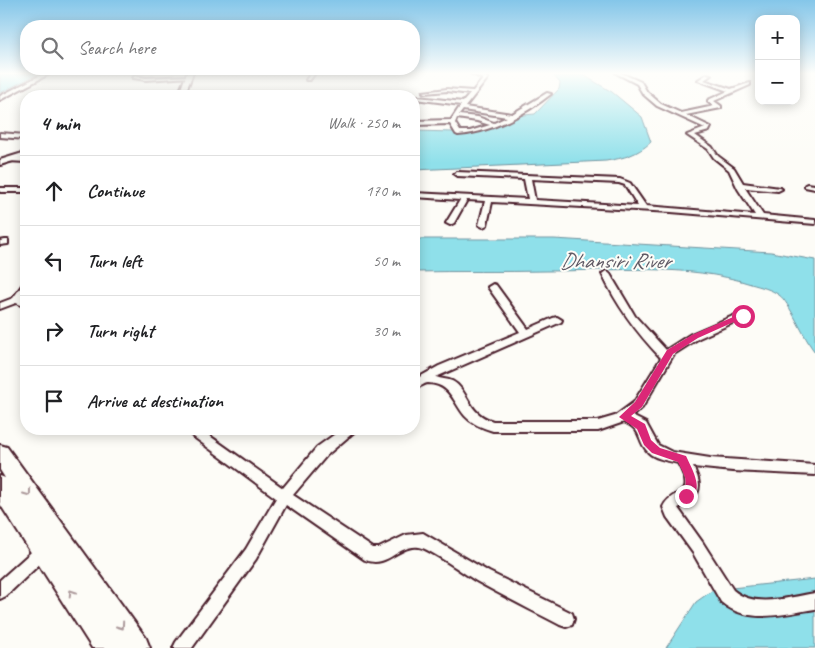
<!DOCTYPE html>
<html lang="en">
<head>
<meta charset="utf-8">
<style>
  body { margin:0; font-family:Caveat,sans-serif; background:#f6f6f6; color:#202124 }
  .controls { position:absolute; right:15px; top:15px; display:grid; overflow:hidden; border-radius:10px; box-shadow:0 2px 12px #0003 }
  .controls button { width:45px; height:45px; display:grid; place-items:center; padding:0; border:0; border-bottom:1px solid #e0e0e0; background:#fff; color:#202124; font:25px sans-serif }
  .stop { position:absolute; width:15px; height:15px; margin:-11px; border:4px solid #db2777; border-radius:50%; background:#fff }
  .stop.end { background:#db2777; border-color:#fff; box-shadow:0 1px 5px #0008 }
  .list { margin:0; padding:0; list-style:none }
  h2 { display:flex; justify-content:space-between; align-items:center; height:65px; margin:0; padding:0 20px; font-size:21px }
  h2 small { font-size:16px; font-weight:400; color:#757577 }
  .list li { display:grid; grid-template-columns:32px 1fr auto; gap:15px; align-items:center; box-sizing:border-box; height:70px; padding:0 20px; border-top:1px solid #e0e0e0 }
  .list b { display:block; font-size:19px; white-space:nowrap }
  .list em { font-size:16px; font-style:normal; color:#757577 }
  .icon { flex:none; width:28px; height:28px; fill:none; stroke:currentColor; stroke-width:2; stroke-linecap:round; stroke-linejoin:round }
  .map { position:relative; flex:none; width:815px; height:648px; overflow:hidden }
  .search { position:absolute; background:#fff; box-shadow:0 2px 12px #0003; left:20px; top:20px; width:400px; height:55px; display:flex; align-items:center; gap:12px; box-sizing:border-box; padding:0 18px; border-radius:20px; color:#757577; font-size:19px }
  .panel { position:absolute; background:#fff; box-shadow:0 2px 12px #0003; left:20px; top:90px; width:400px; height:345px; border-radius:20px }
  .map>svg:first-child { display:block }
  .water { fill:#8fe0ea; stroke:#73939e }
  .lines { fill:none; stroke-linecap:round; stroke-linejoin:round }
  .minor-casing { stroke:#4a1f2b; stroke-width:4 }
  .tertiary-casing { stroke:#4a1f2b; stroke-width:4 }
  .primary-casing { stroke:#4a1f2b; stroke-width:4 }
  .minor { fill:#fdfcf7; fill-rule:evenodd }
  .tertiary { fill:#fdfcf7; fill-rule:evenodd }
  .primary { fill:#fdfcf7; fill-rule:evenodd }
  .oneway { stroke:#ac999b }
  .route { fill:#db2777 }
  .labels { text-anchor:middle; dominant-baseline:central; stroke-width:4; stroke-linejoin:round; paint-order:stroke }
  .water-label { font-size:22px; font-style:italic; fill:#5f5964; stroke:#fdfcf7 }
</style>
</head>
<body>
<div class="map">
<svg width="815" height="648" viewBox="0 0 815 648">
  <rect width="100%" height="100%" fill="#fdfcf7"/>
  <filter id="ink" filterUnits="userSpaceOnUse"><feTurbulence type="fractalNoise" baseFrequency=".02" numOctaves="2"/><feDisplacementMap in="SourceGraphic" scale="10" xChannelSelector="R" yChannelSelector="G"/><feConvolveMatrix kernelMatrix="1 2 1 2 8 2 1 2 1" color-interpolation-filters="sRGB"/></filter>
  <g filter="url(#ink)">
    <g class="water">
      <polygon points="0,73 39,73 0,93"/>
      <path d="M 551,73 L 580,73 L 612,92 L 642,117 L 651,142 C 637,155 624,158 606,161 L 414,170 L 414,131 L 454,132 L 467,131 L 513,116 L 535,114 L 559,89 L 560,83 Z"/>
      <path d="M 414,239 L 554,239 L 771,252 L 815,260 L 815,352 C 804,339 789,301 779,295 C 771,289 761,287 751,284 C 687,263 614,271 547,271 C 503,272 458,271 414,272 Z"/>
      <polygon points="815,579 815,648 666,648 696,602 713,590"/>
    </g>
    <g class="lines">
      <defs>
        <g id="minor">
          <polygon points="311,73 315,73 310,80 306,80"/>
          <path d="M 470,73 L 475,73 L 488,78 L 465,107 L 512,114 L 547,93 L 551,94 C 526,114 490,133 458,135 L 456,134 L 450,124 L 414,125 L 414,121 L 451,120 L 461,105 L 415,99 L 418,97 L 463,102 L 470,94 L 447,91 L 425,93 L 423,92 L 447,89 L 473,91 L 483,79 ZM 463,110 L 507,117 L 494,123 L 478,117 L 459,115 ZM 457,118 L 477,121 L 490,125 L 470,131 L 460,131 L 455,123 Z"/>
          <path d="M 616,73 L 621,73 L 641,82 L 647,92 L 661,104 L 681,113 L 714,106 L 708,102 L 708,100 L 728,91 L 698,80 L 707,74 L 711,75 L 704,80 L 731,89 L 750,83 L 750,85 L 714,101 L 721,106 L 721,108 L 686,115 L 711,127 L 709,131 L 695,135 L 712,147 L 718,156 L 734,168 L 743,183 L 780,188 L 782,189 L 778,191 L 745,188 L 763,215 L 815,220 L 815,224 L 671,212 L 492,202 L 487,225 L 483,227 L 479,225 L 485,201 L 467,200 L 454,223 L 450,225 L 446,223 L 460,200 L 414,197 L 414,193 L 528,199 L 524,179 L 457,176 L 454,174 L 457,172 L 620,179 L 630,183 L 646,206 L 755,215 L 738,189 L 729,170 L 714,158 L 708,149 L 687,135 L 705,128 L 657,106 L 643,94 L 637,84 ZM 531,179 L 619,183 L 625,185 L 638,206 L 535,200 Z"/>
          <polygon points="135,76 146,78 188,76 190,77 146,80 133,78"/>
          <polygon points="309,93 327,96 307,95"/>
          <polygon points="0,133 26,135 26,139 0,137"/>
          <polygon points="10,158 26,158 26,162 8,161 8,159"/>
          <polygon points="807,184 815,185 815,189 805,187 805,185"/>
          <rect x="0" y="188" width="26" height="4"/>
          <polygon points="5,240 8,240 8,244 0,245 0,241"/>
          <path d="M 606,271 L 610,274 L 635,316 L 666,350 L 691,334 L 740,313 L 743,312 L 748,315 L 746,317 L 699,338 L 674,354 L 642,408 L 632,416 L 646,423 L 658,445 L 672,452 L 710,458 L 815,465 L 815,475 L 733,471 L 693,467 C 699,478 703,490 692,500 C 688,504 682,506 678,508 L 703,543 L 733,590 C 755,609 789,597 815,593 L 815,609 C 783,614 748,625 721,602 L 693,553 L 667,517 L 663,507 C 673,486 698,500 678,463 C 669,461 655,459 648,452 C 636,439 644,431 624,422 L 598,431 L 493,431 C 483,428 472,424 465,416 C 453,402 451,384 428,383 C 424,383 419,388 414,389 L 414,380 L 439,366 L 520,332 L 488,287 L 493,284 L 496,285 L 528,329 L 553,318 L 557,317 L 562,320 L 561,322 L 436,377 C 441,379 447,379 452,381 C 469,390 467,414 493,421 L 598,421 L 615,416 L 634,402 L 661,358 C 636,332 617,306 602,274 Z"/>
          <polygon points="26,283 26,292 22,299 26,301 26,307 16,303 0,309 0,303 13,298 23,284"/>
          <path d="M 185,429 L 200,429 L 283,488 L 317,447 L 342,429 L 356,429 L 354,432 L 327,455 L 293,495 L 373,548 L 379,548 L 406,535 L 423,533 L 489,572 L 572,613 L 574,619 L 572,625 L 566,627 L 560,625 C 533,611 505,597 478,582 C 466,575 429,548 419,547 C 398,544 388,569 365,560 L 286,505 L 256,559 L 192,648 L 173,648 L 176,642 L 246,549 L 276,498 L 187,432 Z"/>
          <polygon points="44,543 49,545 51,550 49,555 6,596 0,599 0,580 39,545"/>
        </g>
        <g id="tertiary">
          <polygon points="45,73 51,73 0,100 0,96"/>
          <polygon points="187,73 193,73 184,96 178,96"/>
          <polygon points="26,152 26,157 0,165 0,160"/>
        </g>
        <polygon id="primary" points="0,445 7,447 146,638 150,648 92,648 0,504 0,476 5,478 0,470"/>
      </defs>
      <use href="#minor" class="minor-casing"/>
      <use href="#tertiary" class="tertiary-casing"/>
      <use href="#primary" class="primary-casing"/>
      <use href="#minor" class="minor"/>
      <use href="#tertiary" class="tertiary"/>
      <use href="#primary" class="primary"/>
    </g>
    <defs><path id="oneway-chevron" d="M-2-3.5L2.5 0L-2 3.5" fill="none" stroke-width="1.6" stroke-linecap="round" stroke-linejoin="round" transform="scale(1.25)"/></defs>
    <g class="oneway">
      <use href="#oneway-chevron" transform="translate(28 493) rotate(54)"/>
      <use href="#oneway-chevron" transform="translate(72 593) rotate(-123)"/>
      <use href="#oneway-chevron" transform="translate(121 626) rotate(55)"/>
    </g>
  </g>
  <linearGradient id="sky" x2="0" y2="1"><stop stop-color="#84c6e9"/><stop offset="0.45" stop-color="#fefefb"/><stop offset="1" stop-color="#fefefb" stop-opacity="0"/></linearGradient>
  <rect width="815" height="163" fill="url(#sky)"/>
  <path class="route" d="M 740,314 L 747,316 L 698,338 L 673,354 L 642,407 L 631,416 L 645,424 L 651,440 L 660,448 L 686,456 C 692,469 707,494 686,501 L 681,496 C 689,480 686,479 678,462 L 652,453 L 644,445 L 637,429 L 619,417 L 635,402 L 667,350 L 692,335 Z"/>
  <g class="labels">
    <g class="water-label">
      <text x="615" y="261">Dhansiri River</text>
    </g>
  </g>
</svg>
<div class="controls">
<button>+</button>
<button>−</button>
</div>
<div class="stop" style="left:743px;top:316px"></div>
<div class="stop end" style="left:686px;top:496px"></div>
<div class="search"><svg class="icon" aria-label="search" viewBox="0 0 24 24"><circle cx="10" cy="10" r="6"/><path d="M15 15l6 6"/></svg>Search here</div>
<section class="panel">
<h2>4 min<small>Walk · 250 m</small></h2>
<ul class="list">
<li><svg class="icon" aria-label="ahead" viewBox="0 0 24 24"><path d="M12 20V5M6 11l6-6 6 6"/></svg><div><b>Continue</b></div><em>170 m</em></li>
<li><svg class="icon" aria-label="left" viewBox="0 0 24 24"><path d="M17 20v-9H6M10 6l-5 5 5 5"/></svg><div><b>Turn left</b></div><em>50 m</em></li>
<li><svg class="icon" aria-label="right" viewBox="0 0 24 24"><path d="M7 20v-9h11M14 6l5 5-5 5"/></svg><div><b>Turn right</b></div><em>30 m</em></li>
<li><svg class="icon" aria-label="arrive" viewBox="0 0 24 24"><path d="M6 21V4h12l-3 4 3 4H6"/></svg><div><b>Arrive at destination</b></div></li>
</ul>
</section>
</div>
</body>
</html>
